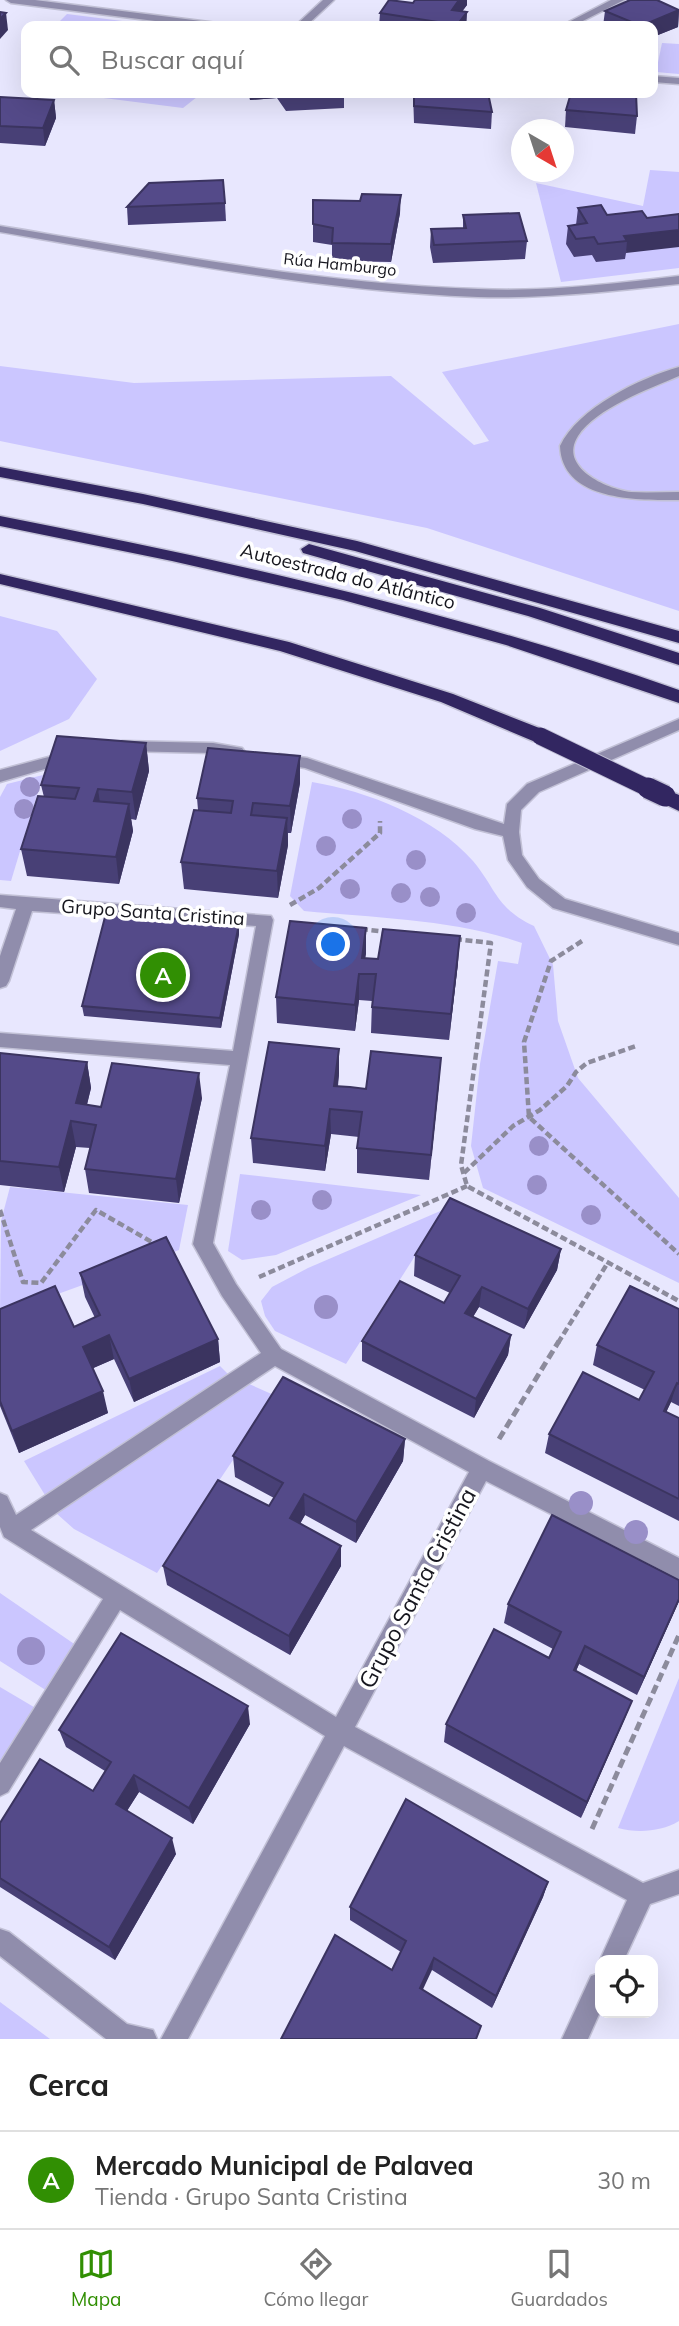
<!DOCTYPE html>
<html lang="es">
<head>
<meta charset="utf-8">
<style>
  body { margin:0; font-family:Mulish,sans-serif; background:#f2f2f2; color:#222 }
  .controls { position:absolute; right:21px; bottom:21px; display:grid; overflow:hidden; border-radius:14px; box-shadow:0 7px 28px #0002 }
  .controls button { width:63px; height:63px; display:grid; place-items:center; padding:0; border:0; border-bottom:2px solid #e0e0e0; background:#fff; color:#222; font:35px sans-serif }
  .compass { position:absolute; left:511px; top:119px; width:63px; height:63px; border-radius:50%; background:#fff; box-shadow:0 7px 28px #0002; rotate:141deg }
  .you { position:absolute; left:334px; top:945px; width:24px; height:24px; margin:-18px; border:5px solid #fff; border-radius:50%; background:#1a73e8; box-shadow:0 0 0 10px #1a73e833 }
  .badge { display:grid; place-items:center; width:46px; height:46px; border-radius:50%; background:#318f03; color:#fff; font-size:23px; font-weight:700 }
  .pin { position:absolute; translate:-50% -50%; border:4px solid #fff; box-shadow:0 2px 7px #0006 }
  .list { margin:0; padding:0; list-style:none }
  h2 { display:flex; justify-content:space-between; align-items:center; height:91px; margin:0; padding:0 28px; font-size:30px }
  h2 small { font-size:23px; font-weight:400; color:#767676 }
  .list li { display:grid; grid-template-columns:46px 1fr auto; gap:21px; align-items:center; box-sizing:border-box; height:98px; padding:0 28px; border-top:2px solid #e0e0e0 }
  .list b { display:block; font-size:26px; white-space:nowrap }
  .list p { margin:0; font-size:23px; white-space:nowrap; color:#767676 }
  .list em { font-size:23px; font-style:normal; color:#767676 }
  .icon { flex:none; width:38px; height:38px; fill:none; stroke:currentColor; stroke-width:2; stroke-linecap:round; stroke-linejoin:round }
  .map { position:relative; flex:none; width:679px; height:2039px; overflow:hidden }
  .search { position:absolute; background:#fff; box-shadow:0 7px 28px #0002; left:21px; right:21px; top:21px; height:77px; display:flex; align-items:center; gap:18px; box-sizing:border-box; padding:0 24px; border-radius:14px; color:#767676; font-size:26px }
  .sheet { height:189px; background:#fff }
  nav { display:flex; justify-content:space-around; align-items:center; box-sizing:border-box; height:98px; border-top:2px solid #e0e0e0; background:#fff; font-size:19px; color:#767676 }
  nav a { display:grid; justify-items:center; gap:4px }
  nav .on { color:#318f03 }
  .map>svg:first-child { display:block }
  .green { fill:#cbc6ff }
  .lines { fill:none; stroke-linecap:round; stroke-linejoin:round }
  .street-casing { stroke:#c2c1d6; stroke-width:3 }
  .highway-casing { stroke:#c2c1d6; stroke-width:3 }
  .path-far1 { stroke:#8c8b9c; stroke-width:4.5; stroke-dasharray:7 3.5; stroke-linecap:butt }
  .path { stroke:#8c8b9c; stroke-width:5; stroke-dasharray:9 4.5; stroke-linecap:butt }
  .street { fill:#908dac; fill-rule:evenodd }
  .highway { fill:#322661; fill-rule:evenodd }
  .highway-bridge-far1-casing { stroke:#c2c1d6; stroke-width:19; stroke-linecap:butt }
  .highway-bridge-casing { stroke:#c2c1d6; stroke-width:24; stroke-linecap:butt }
  .highway-bridge-far1 { stroke:#322661; stroke-width:17 }
  .highway-bridge { stroke:#322661; stroke-width:21 }
  .tree { fill:#998fc8 }
  .wall { fill:#484076 }
  .shaded-wall { fill:#3b3460 }
  .building { fill:#544a89; stroke:#3b3460; stroke-width:2 }
  .labels { text-anchor:middle; dominant-baseline:central; stroke-width:7; stroke-linejoin:round; paint-order:stroke }
  .far-street-label { font-size:16px; fill:#16161e; stroke:#fff }
  .street-label { font-size:19px; fill:#16161e; stroke:#fff }
  .near-street-label { font-size:23px; fill:#16161e; stroke:#fff }
</style>
</head>
<body>
<div class="map">
<svg width="679" height="2039" viewBox="0 0 679 2039">
  <rect width="100%" height="100%" fill="#e8e7fe"/>
  <g class="green">
    <polygon points="67,14 162,26 55,26"/>
    <polygon points="662,43 679,44 679,74 656,72"/>
    <polygon points="64,93 202,93 183,108"/>
    <polygon points="650,170 679,172 679,268 561,282 536,183 643,206"/>
    <polygon points="679,324 679,611 427,528 0,441 0,366 134,383 391,376 474,445 489,441 442,372"/>
    <polygon points="0,616 57,631 97,679 69,719 0,751"/>
    <polygon points="43,775 11,881 0,880 0,797 7,784"/>
    <path d="M 312,782 C 367,791 436,818 473,861 C 497,890 496,908 534,926 L 553,965 L 558,1021 L 578,1078 L 679,1198 L 679,1283 L 483,1188 L 471,1146 L 480,1064 L 498,961 L 518,964 L 522,943 C 453,919 376,918 304,911 L 290,896 Z"/>
    <polygon points="240,1174 421,1195 276,1255 242,1260 228,1251"/>
    <polygon points="10,1187 188,1205 179,1250 0,1315 1,1221"/>
    <polygon points="445,1209 346,1364 275,1331 265,1316 261,1301 272,1287 308,1268"/>
    <polygon points="220,1366 229,1375 276,1396 157,1573 74,1529 56,1513 24,1461"/>
    <polygon points="0,1593 83,1650 55,1696 0,1661"/>
    <path d="M 679,1678 L 679,1821 C 661,1832 637,1833 618,1828 Z"/>
    <polygon points="0,1687 44,1713 0,1784"/>
    <polygon points="0,2002 50,2039 0,2039"/>
  </g>
  <g class="lines">
    <defs>
      <g id="street">
        <polygon points="6,0 35,0 217,23 222,26 195,26 11,3"/>
        <polygon points="323,0 334,0 306,26 295,26"/>
        <polygon points="611,0 624,0 573,26 561,26"/>
        <polygon points="653,76 679,78 679,84 653,82"/>
        <path d="M 0,226 C 158,252 317,284 478,289 C 545,292 612,284 679,276 L 679,284 C 612,291 545,299 478,297 C 317,291 158,259 0,232 Z"/>
        <path d="M 679,367 L 679,376 C 649,389 596,408 578,436 C 558,467 606,489 631,492 C 646,493 663,492 679,492 L 679,500 C 639,500 562,502 560,446 C 578,408 640,378 679,367 Z"/>
        <polygon points="679,719 679,730 539,792 521,810 519,832 522,855 539,879 565,899 679,933 679,945 553,908 527,887 508,860 503,836 475,829 305,768 273,763 271,759 279,754 307,758 504,824 507,804 527,784"/>
        <polygon points="122,741 213,743 242,748 245,752 237,757 213,753 122,751 114,746"/>
        <polygon points="71,751 79,756 76,760 0,782 0,770"/>
        <path d="M 0,895 L 271,916 L 273,920 L 213,1243 L 236,1284 L 281,1349 L 489,1461 L 679,1558 L 679,1579 L 486,1481 L 355,1727 L 643,1883 L 679,1870 L 679,1894 L 650,1904 L 624,1960 L 600,1960 L 627,1900 L 344,1746 L 188,2039 L 161,2039 L 325,1736 L 120,1610 L 8,1792 L 0,1796 L 0,1763 L 103,1599 L 4,1537 L 0,1527 L 0,1493 L 7,1496 L 16,1515 L 261,1353 L 222,1296 L 193,1244 L 230,1065 L 0,1047 L 0,1033 L 233,1051 L 256,926 L 32,911 L 9,981 L 6,986 L 0,988 L 0,956 L 16,909 L 0,907 ZM 275,1366 L 469,1472 L 336,1717 L 31,1530 Z"/>
        <polygon points="0,1929 9,1932 127,2024 153,2030 157,2039 106,2039 0,1956"/>
        <polygon points="600,1973 600,2012 588,2039 562,2039 591,1976"/>
      </g>
      <g id="highway">
        <polygon points="0,467 143,494 357,541 679,631 679,643 355,551 143,504 0,477"/>
        <path d="M 0,516 C 230,561 458,612 679,690 L 679,703 L 506,645 L 343,600 L 172,561 L 0,526 Z"/>
        <polygon points="309,544 540,608 679,653 679,665 528,616 303,553 301,549"/>
        <polygon points="0,574 289,642 453,694 547,731 549,736 547,741 533,741 441,702 280,651 0,584"/>
        <polygon points="665,789 679,795 679,811 658,801 655,796 658,791"/>
      </g>
    </defs>
    <use href="#street" class="street-casing"/>
    <use href="#highway" class="highway-casing"/>
    <g class="path-far1">
      <polyline points="290,905 319,888 380,833 380,821"/>
      <polyline points="361,929 387,932"/>
      <polyline points="455,939 491,943 461,1165 467,1186 679,1301"/>
      <polyline points="582,941 551,961 524,1042 529,1117 679,1254"/>
      <polyline points="464,1173 513,1126 540,1110 567,1086 576,1072 587,1063 636,1046"/>
      <polyline points="0,1210 23,1282 41,1283 96,1210 157,1245"/>
      <polyline points="259,1277 467,1186"/>
      <polyline points="558,1343 607,1264"/>
    </g>
    <g class="path">
      <polyline points="499,1439 559,1341"/>
      <polyline points="592,1829 679,1635"/>
    </g>
    <use href="#street" class="street"/>
    <use href="#highway" class="highway"/>
    <defs>
      <polyline id="highway-bridge-far1" points="540,736 652,790"/>
      <polyline id="highway-bridge" points="648,788 665,796"/>
    </defs>
    <use href="#highway-bridge-far1" class="highway-bridge-far1-casing"/>
    <use href="#highway-bridge" class="highway-bridge-casing"/>
    <use href="#highway-bridge-far1" class="highway-bridge-far1"/>
    <use href="#highway-bridge" class="highway-bridge"/>
  </g>
  <g class="tree">
    <circle cx="30" cy="787" r="10"/>
    <circle cx="24" cy="809" r="10"/>
    <circle cx="352" cy="819" r="10"/>
    <circle cx="326" cy="846" r="10"/>
    <circle cx="416" cy="860" r="10"/>
    <circle cx="350" cy="889" r="10"/>
    <circle cx="401" cy="893" r="10"/>
    <circle cx="430" cy="897" r="10"/>
    <circle cx="466" cy="913" r="10"/>
    <circle cx="539" cy="1146" r="10"/>
    <circle cx="537" cy="1185" r="10"/>
    <circle cx="322" cy="1200" r="10"/>
    <circle cx="261" cy="1210" r="10"/>
    <circle cx="591" cy="1215" r="10"/>
    <circle cx="326" cy="1307" r="12"/>
    <circle cx="581" cy="1503" r="12"/>
    <circle cx="636" cy="1532" r="12"/>
    <circle cx="31" cy="1651" r="14"/>
  </g>
  <g class="wall">
    <polygon points="415,0 467,0 467,5 462,11 467,12 466,26 379,26 380,13 413,3"/>
    <polygon points="679,10 678,27 653,37 653,26 603,26 605,11"/>
    <polygon points="248,93 344,93 344,108 286,111 277,98 250,100"/>
    <polygon points="413,93 488,93 492,112 491,129 414,123"/>
    <polygon points="0,97 54,100 56,118 45,146 0,143"/>
    <polygon points="566,110 637,116 635,134 565,127"/>
    <polygon points="313,200 400,213 391,262 332,261 332,245 313,242"/>
    <polygon points="225,203 226,221 128,225 127,207"/>
    <polygon points="578,208 607,215 642,211 626,253 625,259 596,262 592,255 574,257 566,244 568,226 576,225"/>
    <polygon points="463,215 527,241 525,259 433,263 430,247 431,229 463,228"/>
    <polygon points="146,743 149,771 136,820 131,819 133,831 119,884 27,876 21,849 44,797 41,785"/>
    <polygon points="300,783 291,833 288,833 288,845 278,898 184,889 181,862 198,810 197,798"/>
    <polygon points="239,924 239,934 221,1028 84,1016 82,1006"/>
    <polygon points="366,928 365,958 458,963 449,1040 371,1033 372,1001 359,1000 355,1031 277,1023 276,997"/>
    <polygon points="0,1053 87,1062 91,1088 87,1105 101,1107 202,1098 179,1203 89,1193 85,1169 90,1148 76,1147 64,1192 0,1185"/>
    <polygon points="339,1074 338,1086 366,1089 439,1083 429,1180 357,1173 357,1148 359,1137 331,1134 325,1171 253,1163 251,1138"/>
    <polygon points="561,1249 557,1270 524,1329 479,1307 473,1317 511,1335 508,1355 474,1418 362,1361 362,1341 444,1303 450,1293 414,1276 415,1255"/>
    <polygon points="80,1273 218,1339 220,1362 134,1402 114,1359 93,1368 108,1413 19,1453 0,1406 0,1309 74,1327 95,1318 85,1297"/>
    <polygon points="679,1309 679,1406 671,1402 666,1412 679,1418 679,1521 545,1453 549,1434 639,1400 645,1390 593,1365 597,1345"/>
    <polygon points="405,1439 403,1461 356,1543 305,1515 300,1524 341,1546 341,1566 290,1655 167,1585 163,1566 269,1506 274,1498 235,1477 233,1456"/>
    <polygon points="679,1580 679,1601 637,1695 579,1664 576,1671 632,1701 625,1718 581,1818 444,1742 446,1724 549,1658 553,1649 504,1623 508,1604"/>
    <polygon points="250,1724 193,1824 139,1792 127,1811 176,1854 115,1960 0,1887 0,1823 93,1791 105,1771 66,1747 59,1730"/>
    <polygon points="548,1882 543,1897 492,2008 432,1970 392,1970 401,1952 350,1920 350,1907"/>
  </g>
  <g class="shaded-wall">
    <polygon points="459,0 467,0 467,5 453,24 452,10"/>
    <polygon points="679,10 678,27 653,37 653,26 641,26"/>
    <polygon points="467,12 466,26 457,26 457,25"/>
    <polygon points="6,13 8,30 0,39 0,19"/>
    <polygon points="250,93 277,93 277,98 250,100"/>
    <polygon points="54,100 56,118 45,146 43,128"/>
    <polygon points="401,195 400,213 391,262 391,244"/>
    <polygon points="679,230 679,247 626,253 627,241 624,236"/>
    <polygon points="146,743 149,771 136,820 132,792"/>
    <polygon points="300,756 300,783 291,833 290,806"/>
    <polygon points="98,789 102,817 94,801"/>
    <polygon points="129,804 133,831 119,884 116,857"/>
    <polygon points="287,818 288,845 278,898 277,871"/>
    <polygon points="239,924 239,934 221,1028 220,1018"/>
    <polygon points="366,928 366,954 363,974 362,958"/>
    <polygon points="460,936 458,963 449,1040 451,1014"/>
    <polygon points="359,974 359,1000 355,1031 355,1005"/>
    <polygon points="339,1049 339,1074 334,1111 334,1086"/>
    <polygon points="441,1058 439,1083 429,1180 431,1155"/>
    <polygon points="87,1062 91,1088 82,1123 76,1103"/>
    <polygon points="199,1073 202,1098 179,1203 176,1179"/>
    <polygon points="330,1109 331,1134 325,1171 325,1146"/>
    <polygon points="71,1121 76,1147 64,1192 59,1167"/>
    <polygon points="561,1249 557,1270 524,1329 528,1309"/>
    <polygon points="482,1287 479,1307 463,1333 465,1313"/>
    <polygon points="109,1335 114,1359 89,1370 83,1347"/>
    <polygon points="511,1335 508,1355 474,1418 476,1399"/>
    <polygon points="218,1339 220,1362 134,1402 129,1379"/>
    <polygon points="677,1383 671,1402 658,1430 664,1411"/>
    <polygon points="103,1391 108,1413 19,1453 12,1431"/>
    <polygon points="405,1439 403,1461 356,1543 356,1522"/>
    <polygon points="304,1494 305,1515 291,1539 290,1518"/>
    <polygon points="341,1546 341,1566 290,1655 289,1636"/>
    <polygon points="679,1599 679,1601 637,1695 644,1677"/>
    <polygon points="585,1646 579,1664 569,1688 574,1670"/>
    <polygon points="632,1701 625,1718 581,1818 587,1802"/>
    <polygon points="248,1706 250,1724 193,1824 189,1808"/>
    <polygon points="134,1775 139,1792 121,1820 116,1804"/>
    <polygon points="172,1838 176,1854 115,1960 109,1947"/>
    <polygon points="548,1882 543,1897 492,2008 496,1996"/>
    <polygon points="434,1958 432,1970 418,2000 420,1988"/>
  </g>
  <g class="building">
    <polygon points="389,0 413,3 415,0 459,0 452,10 467,12 457,25 380,13"/>
    <polygon points="630,0 657,0 679,10 641,26 605,11"/>
    <polygon points="0,12 6,13 0,19"/>
    <polygon points="414,93 488,93 492,112 414,106"/>
    <polygon points="571,93 636,93 637,116 566,110"/>
    <polygon points="0,97 54,100 43,128 0,126"/>
    <polygon points="223,180 225,203 127,207 149,183"/>
    <polygon points="362,194 401,195 391,244 332,243 333,228 313,224 313,200 360,201"/>
    <polygon points="601,205 607,215 642,211 647,218 679,214 679,230 624,236 627,241 598,244 594,237 576,239 568,226 587,223 578,208"/>
    <polygon points="519,213 527,241 434,245 431,229 466,228 463,215"/>
    <polygon points="57,736 146,743 132,792 98,789 94,801 129,804 116,857 21,849 38,796 75,799 79,788 41,785"/>
    <polygon points="208,748 300,756 290,806 253,803 251,815 287,818 277,871 181,862 194,810 231,813 233,801 197,798"/>
    <polygon points="106,913 239,924 220,1018 82,1006"/>
    <polygon points="290,921 366,928 362,958 378,959 383,929 460,936 451,1014 372,1007 376,974 359,974 355,1005 276,997"/>
    <polygon points="269,1042 339,1049 334,1086 350,1087 366,1089 371,1051 441,1058 431,1155 357,1148 362,1112 330,1109 325,1146 251,1138"/>
    <polygon points="0,1053 87,1062 76,1103 101,1107 112,1063 199,1073 176,1179 85,1169 96,1125 71,1121 59,1167 0,1161"/>
    <polygon points="450,1198 561,1249 528,1309 482,1287 465,1313 511,1335 476,1399 362,1341 400,1281 444,1303 460,1276 415,1255"/>
    <polygon points="166,1237 218,1339 129,1379 109,1335 83,1347 103,1391 12,1431 0,1401 0,1309 55,1286 74,1327 100,1315 80,1273"/>
    <polygon points="630,1286 679,1309 679,1384 677,1383 664,1411 679,1418 679,1499 549,1434 583,1372 639,1400 654,1372 597,1345"/>
    <polygon points="283,1377 405,1439 356,1522 304,1494 290,1518 341,1546 289,1636 163,1566 218,1480 269,1506 283,1483 233,1456"/>
    <polygon points="552,1515 679,1580 679,1599 644,1677 585,1646 574,1670 632,1701 587,1802 446,1724 494,1629 549,1658 561,1632 508,1604"/>
    <polygon points="121,1633 248,1706 189,1808 134,1775 116,1804 172,1838 109,1947 0,1878 0,1823 40,1759 93,1791 111,1762 59,1730"/>
    <polygon points="406,1799 548,1882 496,1996 434,1958 420,1988 481,2026 476,2039 281,2039 335,1935 392,1970 406,1941 350,1907"/>
  </g>
  <g class="labels">
    <g class="far-street-label">
      <text transform="translate(340 264) rotate(6)">Rúa Hamburgo</text>
    </g>
    <g class="street-label">
      <text transform="translate(348 576) rotate(14)">Autoestrada do Atlántico</text>
      <text transform="translate(153 912) rotate(4)">Grupo Santa Cristina</text>
    </g>
    <g class="near-street-label">
      <text transform="translate(417 1588) rotate(-62)">Grupo Santa Cristina</text>
    </g>
  </g>
</svg>
<div class="controls">
<button><svg class="icon" aria-label="locate" viewBox="0 0 24 24"><circle cx="12" cy="12" r="6"/><path d="M12 2v4M12 18v4M2 12h4M18 12h4"/></svg></button>
</div>
<svg class="compass" viewBox="-18 -18 36 36"><path d="M0-13l5 13h-10z" fill="#e53935"/><path d="M0 13l5-13h-10z" fill="#767676"/></svg>
<div class="you"></div>
<div class="pin badge" style="left:163px;top:975px">A</div>
<div class="search"><svg class="icon" aria-label="search" viewBox="0 0 24 24"><circle cx="10" cy="10" r="6"/><path d="M15 15l6 6"/></svg>Buscar aquí</div>
</div>
<section class="sheet">
<h2>Cerca<small></small></h2>
<ul class="list">
<li><span class="badge">A</span><div><b>Mercado Municipal de Palavea</b><p>Tienda · Grupo Santa Cristina</p></div><em>30 m</em></li>
</ul>
</section>
<nav>
<a class="on"><svg class="icon" aria-label="map" viewBox="0 0 24 24"><path d="M3 6l6-2 6 2 6-2v14l-6 2-6-2-6 2zM9 4v14M15 6v14"/></svg>Mapa</a>
<a><svg class="icon" aria-label="directions" viewBox="0 0 24 24"><path d="M12 3l9 9-9 9-9-9zM9 14v-3h6M13 9l2 2-2 2"/></svg>Cómo llegar</a>
<a><svg class="icon" aria-label="saved" viewBox="0 0 24 24"><path d="M7 4h10v16l-5-4-5 4z"/></svg>Guardados</a>
</nav>
</body>
</html>
